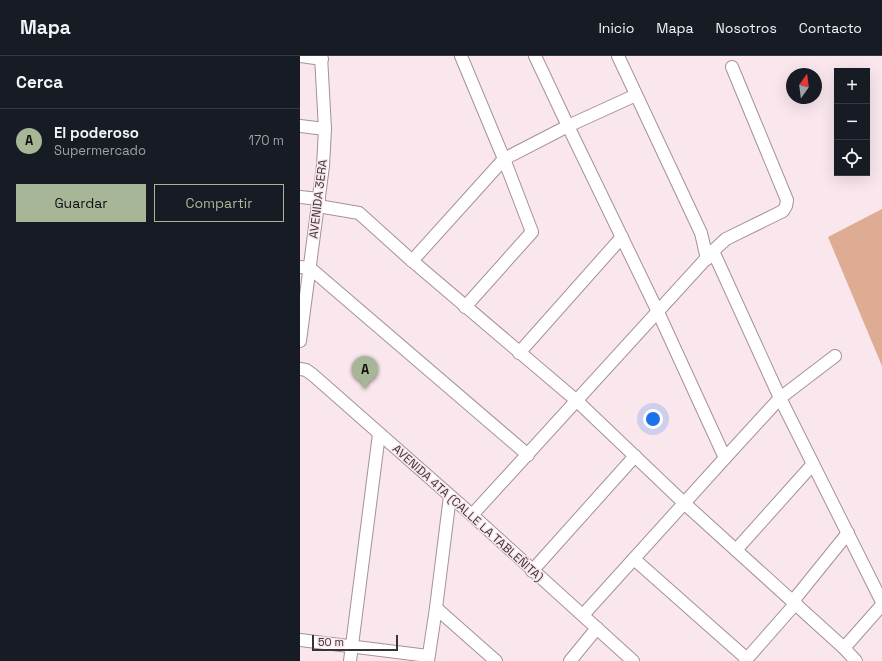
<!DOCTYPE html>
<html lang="es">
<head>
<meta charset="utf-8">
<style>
  body { margin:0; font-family:"Space Grotesk",sans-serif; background:#242831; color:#f1f3f6 }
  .controls { position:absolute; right:12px; top:12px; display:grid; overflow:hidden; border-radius:0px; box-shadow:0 4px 16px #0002 }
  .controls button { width:36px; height:36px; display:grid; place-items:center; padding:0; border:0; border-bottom:1px solid #363941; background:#171b24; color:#f1f3f6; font:20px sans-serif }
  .compass { position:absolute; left:486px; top:12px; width:36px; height:36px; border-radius:50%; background:#171b24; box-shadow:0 4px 16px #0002; rotate:14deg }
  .scale { position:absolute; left:12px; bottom:10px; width:86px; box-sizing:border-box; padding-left:4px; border:2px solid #3a3335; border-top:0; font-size:11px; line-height:14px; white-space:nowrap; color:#3a3335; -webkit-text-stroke:3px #fae6ed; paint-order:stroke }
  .you { position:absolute; left:353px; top:363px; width:14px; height:14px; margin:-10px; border:3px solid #fff; border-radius:50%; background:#1a73e8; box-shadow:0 0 0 6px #1a73e833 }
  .badge { display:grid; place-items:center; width:26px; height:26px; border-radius:50%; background:#a6b697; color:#111; font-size:13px; font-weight:700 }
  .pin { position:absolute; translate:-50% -33px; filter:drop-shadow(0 1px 2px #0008) }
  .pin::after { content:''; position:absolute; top:21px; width:14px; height:12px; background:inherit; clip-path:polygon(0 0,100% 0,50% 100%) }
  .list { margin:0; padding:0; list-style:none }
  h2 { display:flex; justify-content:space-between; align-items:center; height:52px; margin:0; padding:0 16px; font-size:17px }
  h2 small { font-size:13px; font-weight:400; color:#9ea1a6 }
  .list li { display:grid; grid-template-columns:26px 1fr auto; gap:12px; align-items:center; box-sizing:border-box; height:64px; padding:0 16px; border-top:1px solid #363941 }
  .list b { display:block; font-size:15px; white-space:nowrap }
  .list p { margin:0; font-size:13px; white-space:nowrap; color:#9ea1a6 }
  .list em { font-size:13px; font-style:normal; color:#9ea1a6 }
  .actions { display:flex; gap:8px; padding:12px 16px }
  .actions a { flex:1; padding:9px 0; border:1px solid #a6b697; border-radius:0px; text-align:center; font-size:14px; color:#a6b697 }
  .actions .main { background:#a6b697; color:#111 }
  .icon { flex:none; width:22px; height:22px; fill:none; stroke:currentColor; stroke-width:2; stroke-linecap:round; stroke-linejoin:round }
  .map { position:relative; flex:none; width:582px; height:605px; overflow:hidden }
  header { display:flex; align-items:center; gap:24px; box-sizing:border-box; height:56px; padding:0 20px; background:#171b24; border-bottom:1px solid #363941 }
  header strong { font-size:19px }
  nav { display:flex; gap:22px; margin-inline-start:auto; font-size:14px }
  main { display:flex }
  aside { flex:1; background:#171b24 }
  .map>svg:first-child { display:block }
  .green { fill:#ddac93 }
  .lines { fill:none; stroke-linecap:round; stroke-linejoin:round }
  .minor-casing { stroke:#a49298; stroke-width:14 }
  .minor { stroke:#fff; stroke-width:12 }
  .labels { text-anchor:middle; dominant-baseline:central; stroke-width:3; stroke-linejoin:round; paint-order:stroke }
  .street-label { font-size:12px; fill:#3a3335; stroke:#fae6ed }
</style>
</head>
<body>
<header>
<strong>Mapa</strong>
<nav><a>Inicio</a><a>Mapa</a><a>Nosotros</a><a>Contacto</a></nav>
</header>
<main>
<aside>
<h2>Cerca<small></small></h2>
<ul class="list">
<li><span class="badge">A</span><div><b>El poderoso</b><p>Supermercado</p></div><em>170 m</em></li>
</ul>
<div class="actions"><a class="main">Guardar</a><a>Compartir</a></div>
</aside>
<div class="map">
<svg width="582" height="605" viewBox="0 0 582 605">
  <rect width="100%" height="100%" fill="#fae6ed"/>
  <polygon class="green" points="582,153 582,310 528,181"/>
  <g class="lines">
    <defs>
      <g id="minor">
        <polyline points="0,0 22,3"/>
        <polyline points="161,0 204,103 232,176 165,251"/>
        <polyline points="235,0 268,70 358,256 425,402"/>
        <polyline points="318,0 401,177 407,203"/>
        <polyline points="0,70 25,73"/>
        <polyline points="0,141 19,143"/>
        <polyline points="18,150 59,157 110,203 277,345 384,447 544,592 556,605"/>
        <polyline points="413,195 480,342 582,546"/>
        <polyline points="112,205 204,103 268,70 336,39"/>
        <polyline points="0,211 10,212 228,399"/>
        <polyline points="0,285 23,110 25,73 21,0"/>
        <polyline points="219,297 322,181"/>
        <polyline points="0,313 6,314 13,319 172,459 333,605"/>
        <polyline points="172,459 413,195 426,183 483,155 486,150 487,144 432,11"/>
        <polyline points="436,494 513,408"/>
        <polyline points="334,503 447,603"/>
        <polyline points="232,515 335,400"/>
        <polyline points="493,545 548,477"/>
        <polyline points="136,552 196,605"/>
        <polyline points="283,559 425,402 480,342 535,300"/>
        <polyline points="0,584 128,600"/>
        <polyline points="544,592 582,549"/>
        <polyline points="50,605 79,378"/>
        <polyline points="128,605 136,552 150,440"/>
        <polyline points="270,605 297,572"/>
        <polyline points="445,605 496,547"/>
      </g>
    </defs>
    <use href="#minor" class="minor-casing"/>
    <use href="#minor" class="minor"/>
  </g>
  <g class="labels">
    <g class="street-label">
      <text transform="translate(18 143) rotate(-83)">AVENIDA 3ERA</text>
      <text transform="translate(168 457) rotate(42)">AVENIDA 4TA (CALLE LA TABLEÑITA)</text>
    </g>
  </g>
</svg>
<div class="controls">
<button>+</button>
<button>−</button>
<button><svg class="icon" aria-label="locate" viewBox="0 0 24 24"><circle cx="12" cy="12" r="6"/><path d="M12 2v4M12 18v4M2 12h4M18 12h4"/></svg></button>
</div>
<svg class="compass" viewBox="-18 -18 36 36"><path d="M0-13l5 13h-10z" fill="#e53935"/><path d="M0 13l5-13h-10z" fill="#9ea1a6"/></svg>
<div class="scale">50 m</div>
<div class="you"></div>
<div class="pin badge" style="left:65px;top:333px">A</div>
</div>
</main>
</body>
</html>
